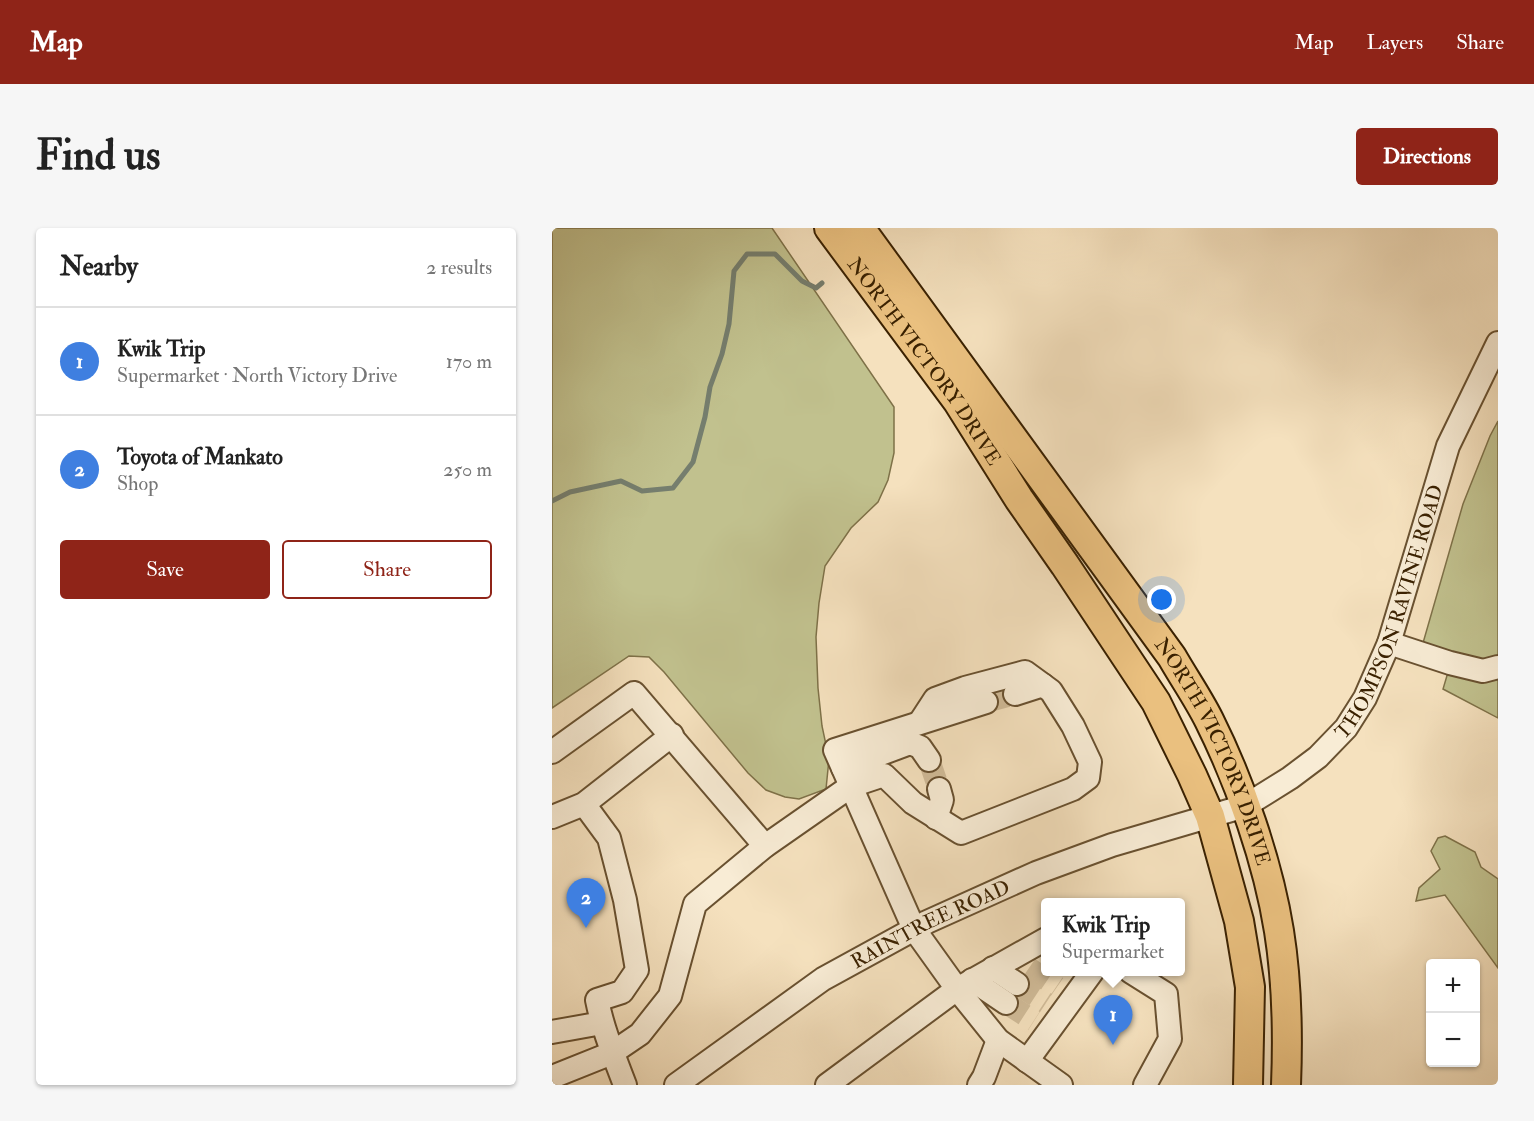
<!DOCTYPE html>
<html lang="en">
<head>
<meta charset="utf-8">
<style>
  body { margin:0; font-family:"IM FELL Double Pica",serif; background:#f6f6f6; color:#222 }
  .controls { position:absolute; right:18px; bottom:18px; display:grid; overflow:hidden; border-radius:6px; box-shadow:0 2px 4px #0004 }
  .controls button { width:54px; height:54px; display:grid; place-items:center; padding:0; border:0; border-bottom:2px solid #e0e0e0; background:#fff; color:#222; font:30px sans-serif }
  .you { position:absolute; left:610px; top:372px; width:21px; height:21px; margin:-15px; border:4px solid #fff; border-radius:50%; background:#1a73e8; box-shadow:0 0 0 9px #1a73e833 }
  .badge { display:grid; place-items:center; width:39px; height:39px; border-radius:50%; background:#8f2418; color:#fff; font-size:20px; font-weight:700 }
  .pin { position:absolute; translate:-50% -50px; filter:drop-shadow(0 2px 3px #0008) }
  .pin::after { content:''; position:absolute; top:32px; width:21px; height:18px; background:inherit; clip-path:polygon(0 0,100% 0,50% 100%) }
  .popup { position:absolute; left:489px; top:670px; width:144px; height:78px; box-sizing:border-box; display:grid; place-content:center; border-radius:6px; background:#fff; filter:drop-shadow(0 2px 4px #0005); font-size:20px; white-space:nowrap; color:#767676 }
  .popup b { font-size:22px; color:#222 }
  .popup::after { content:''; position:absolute; left:50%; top:100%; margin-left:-12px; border:12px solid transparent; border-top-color:#fff }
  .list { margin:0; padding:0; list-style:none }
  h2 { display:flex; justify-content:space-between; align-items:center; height:78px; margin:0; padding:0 24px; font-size:26px }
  h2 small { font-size:20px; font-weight:400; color:#767676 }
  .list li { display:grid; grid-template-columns:39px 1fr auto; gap:18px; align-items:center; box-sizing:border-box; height:108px; padding:0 24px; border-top:2px solid #e0e0e0 }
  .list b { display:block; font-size:22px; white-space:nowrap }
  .list p { margin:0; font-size:20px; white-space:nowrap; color:#767676 }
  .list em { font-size:20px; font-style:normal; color:#767676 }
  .actions { display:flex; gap:12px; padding:18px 24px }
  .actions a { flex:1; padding:14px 0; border:2px solid #8f2418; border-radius:6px; text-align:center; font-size:21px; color:#8f2418 }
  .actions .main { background:#8f2418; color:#fff }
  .map { position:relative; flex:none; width:946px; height:857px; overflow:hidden; border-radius:6px }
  header { display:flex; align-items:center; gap:36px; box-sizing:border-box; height:84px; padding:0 30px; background:#8f2418; color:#fff }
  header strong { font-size:28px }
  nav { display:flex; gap:33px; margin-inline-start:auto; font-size:21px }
  .intro { display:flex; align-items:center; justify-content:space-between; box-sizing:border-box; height:144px; padding:0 36px }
  h1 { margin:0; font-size:42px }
  .button { padding:15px 27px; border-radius:6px; background:#8f2418; color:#fff; font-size:21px; font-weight:700 }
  main { display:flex; gap:36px; padding:0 36px }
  aside { flex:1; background:#fff; border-radius:6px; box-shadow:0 2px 4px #0004 }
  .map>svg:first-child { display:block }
  .green { fill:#c1c18e; stroke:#7e7148; stroke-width:1.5 }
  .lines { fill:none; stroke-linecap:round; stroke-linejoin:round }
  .stream { stroke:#757e6e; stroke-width:5 }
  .minor-tunnel { stroke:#d0bb98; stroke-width:22; stroke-dasharray:22 11; stroke-linecap:butt }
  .minor-casing { stroke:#695130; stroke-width:26 }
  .major-casing { stroke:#3a2101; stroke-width:32 }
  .minor { stroke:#f8ecd5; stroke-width:22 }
  .major { stroke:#eac07f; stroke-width:28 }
  .labels { text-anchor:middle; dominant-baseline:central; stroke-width:4.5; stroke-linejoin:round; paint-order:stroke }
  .street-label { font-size:20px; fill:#3a2101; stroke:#f8ecd5 }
</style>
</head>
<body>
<header>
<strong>Map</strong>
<nav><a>Map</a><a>Layers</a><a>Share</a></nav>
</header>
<div class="intro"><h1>Find us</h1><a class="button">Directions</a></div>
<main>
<aside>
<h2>Nearby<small>2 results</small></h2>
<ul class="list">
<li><span class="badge" style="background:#3f7fe0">1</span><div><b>Kwik Trip</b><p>Supermarket · North Victory Drive</p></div><em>170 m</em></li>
<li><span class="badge" style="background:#3f7fe0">2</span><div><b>Toyota of Mankato</b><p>Shop</p></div><em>250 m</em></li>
</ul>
<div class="actions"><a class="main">Save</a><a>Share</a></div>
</aside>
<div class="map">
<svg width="946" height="857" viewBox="0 0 946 857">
  <rect width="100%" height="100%" fill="#f5e1be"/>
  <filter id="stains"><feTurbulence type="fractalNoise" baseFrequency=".00333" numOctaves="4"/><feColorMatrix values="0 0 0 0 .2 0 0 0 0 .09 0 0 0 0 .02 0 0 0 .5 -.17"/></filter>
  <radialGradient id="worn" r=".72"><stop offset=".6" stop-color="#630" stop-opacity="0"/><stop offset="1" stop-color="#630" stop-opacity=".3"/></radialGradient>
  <g class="green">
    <polygon points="0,0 220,0 342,179 342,225 336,252 326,274 299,300 273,338 267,375 264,409 266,460 270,498 277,531 274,561 247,571 233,569 214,562 196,545 112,444 97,429 77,428 0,480"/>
    <polygon points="946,193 946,490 891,461 902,424 871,415 911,276 938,208"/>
    <polygon points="893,608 923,624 929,639 946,651 946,740 893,667 864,673 867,660 888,641 879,623 886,610"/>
  </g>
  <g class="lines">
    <polyline class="stream" points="0,273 18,264 69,253 90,263 121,260 141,234 153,189 158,159 170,126 177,96 182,43 195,26 223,26 250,53 264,60 270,55"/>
    <g class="minor-tunnel">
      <polyline points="434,474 463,466"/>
      <polyline points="377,532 387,561"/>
      <polyline points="477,740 505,759"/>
      <polyline points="465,756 494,775"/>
      <polyline points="454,775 482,793"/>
    </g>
    <defs>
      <g id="minor">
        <polyline points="837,415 898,435 931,443 946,439"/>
        <polyline points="463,466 491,457"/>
        <polyline points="434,474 283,522 362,701 405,761 446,812 509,857"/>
        <polyline points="0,524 82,465 213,618"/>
        <polyline points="291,540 358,515 368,519 377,532"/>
        <path d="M 32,576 L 57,610 L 73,672 L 85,742 L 70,764 L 45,772 C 51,802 62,828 73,857"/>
        <polyline points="0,589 32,576 120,507"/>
        <polyline points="384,590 390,572 387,561"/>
        <polyline points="441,740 465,756"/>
        <polyline points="579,744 614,766 618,811 593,857"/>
        <polyline points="420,752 454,775"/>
        <polyline points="0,804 50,795"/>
        <polyline points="475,833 540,744"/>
        <polyline points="0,849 60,825 88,806 118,768 143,676 213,618 299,558 332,547 361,575 409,605 521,561 536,550 538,534 521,498 499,463 473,444 413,460 383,471 368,494"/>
        <path id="s1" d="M 124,857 L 271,751 L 375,694 L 484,645 L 560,617 L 693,578 L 738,550 L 766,529 L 794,500 L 813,470 L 837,415 L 896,218 L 946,115"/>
        <polyline points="275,857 405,761 494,711"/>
        <polyline points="427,857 432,849 446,812"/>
      </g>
      <g id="major">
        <path id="s2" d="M 277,0 L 406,174 L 467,271 L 513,337 L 604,474 L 640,547 L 658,588 L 687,693 L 698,759 L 696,857"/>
        <path id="s3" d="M 308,0 L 620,429 C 632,450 646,470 657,492 C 688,554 716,634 727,703 C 735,753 736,807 734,857"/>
      </g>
    </defs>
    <use href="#minor" class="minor-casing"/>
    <use href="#major" class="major-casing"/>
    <use href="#minor" class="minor"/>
    <use href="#major" class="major"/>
  </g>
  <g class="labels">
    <g class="street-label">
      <text stroke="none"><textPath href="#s2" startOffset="164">NORTH VICTORY DRIVE</textPath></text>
      <text stroke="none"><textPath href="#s1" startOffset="892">THOMPSON RAVINE ROAD</textPath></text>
      <text stroke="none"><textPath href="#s3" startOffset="634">NORTH VICTORY DRIVE</textPath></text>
      <text stroke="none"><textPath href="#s1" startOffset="302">RAINTREE ROAD</textPath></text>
    </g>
  </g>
  <rect width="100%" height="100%" filter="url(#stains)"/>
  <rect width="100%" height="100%" fill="url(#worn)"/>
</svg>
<div class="controls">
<button>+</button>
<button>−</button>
</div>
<div class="you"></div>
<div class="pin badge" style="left:561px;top:817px;background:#3f7fe0">1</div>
<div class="popup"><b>Kwik Trip</b>Supermarket</div>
<div class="pin badge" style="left:34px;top:700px;background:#3f7fe0">2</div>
</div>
</main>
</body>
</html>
